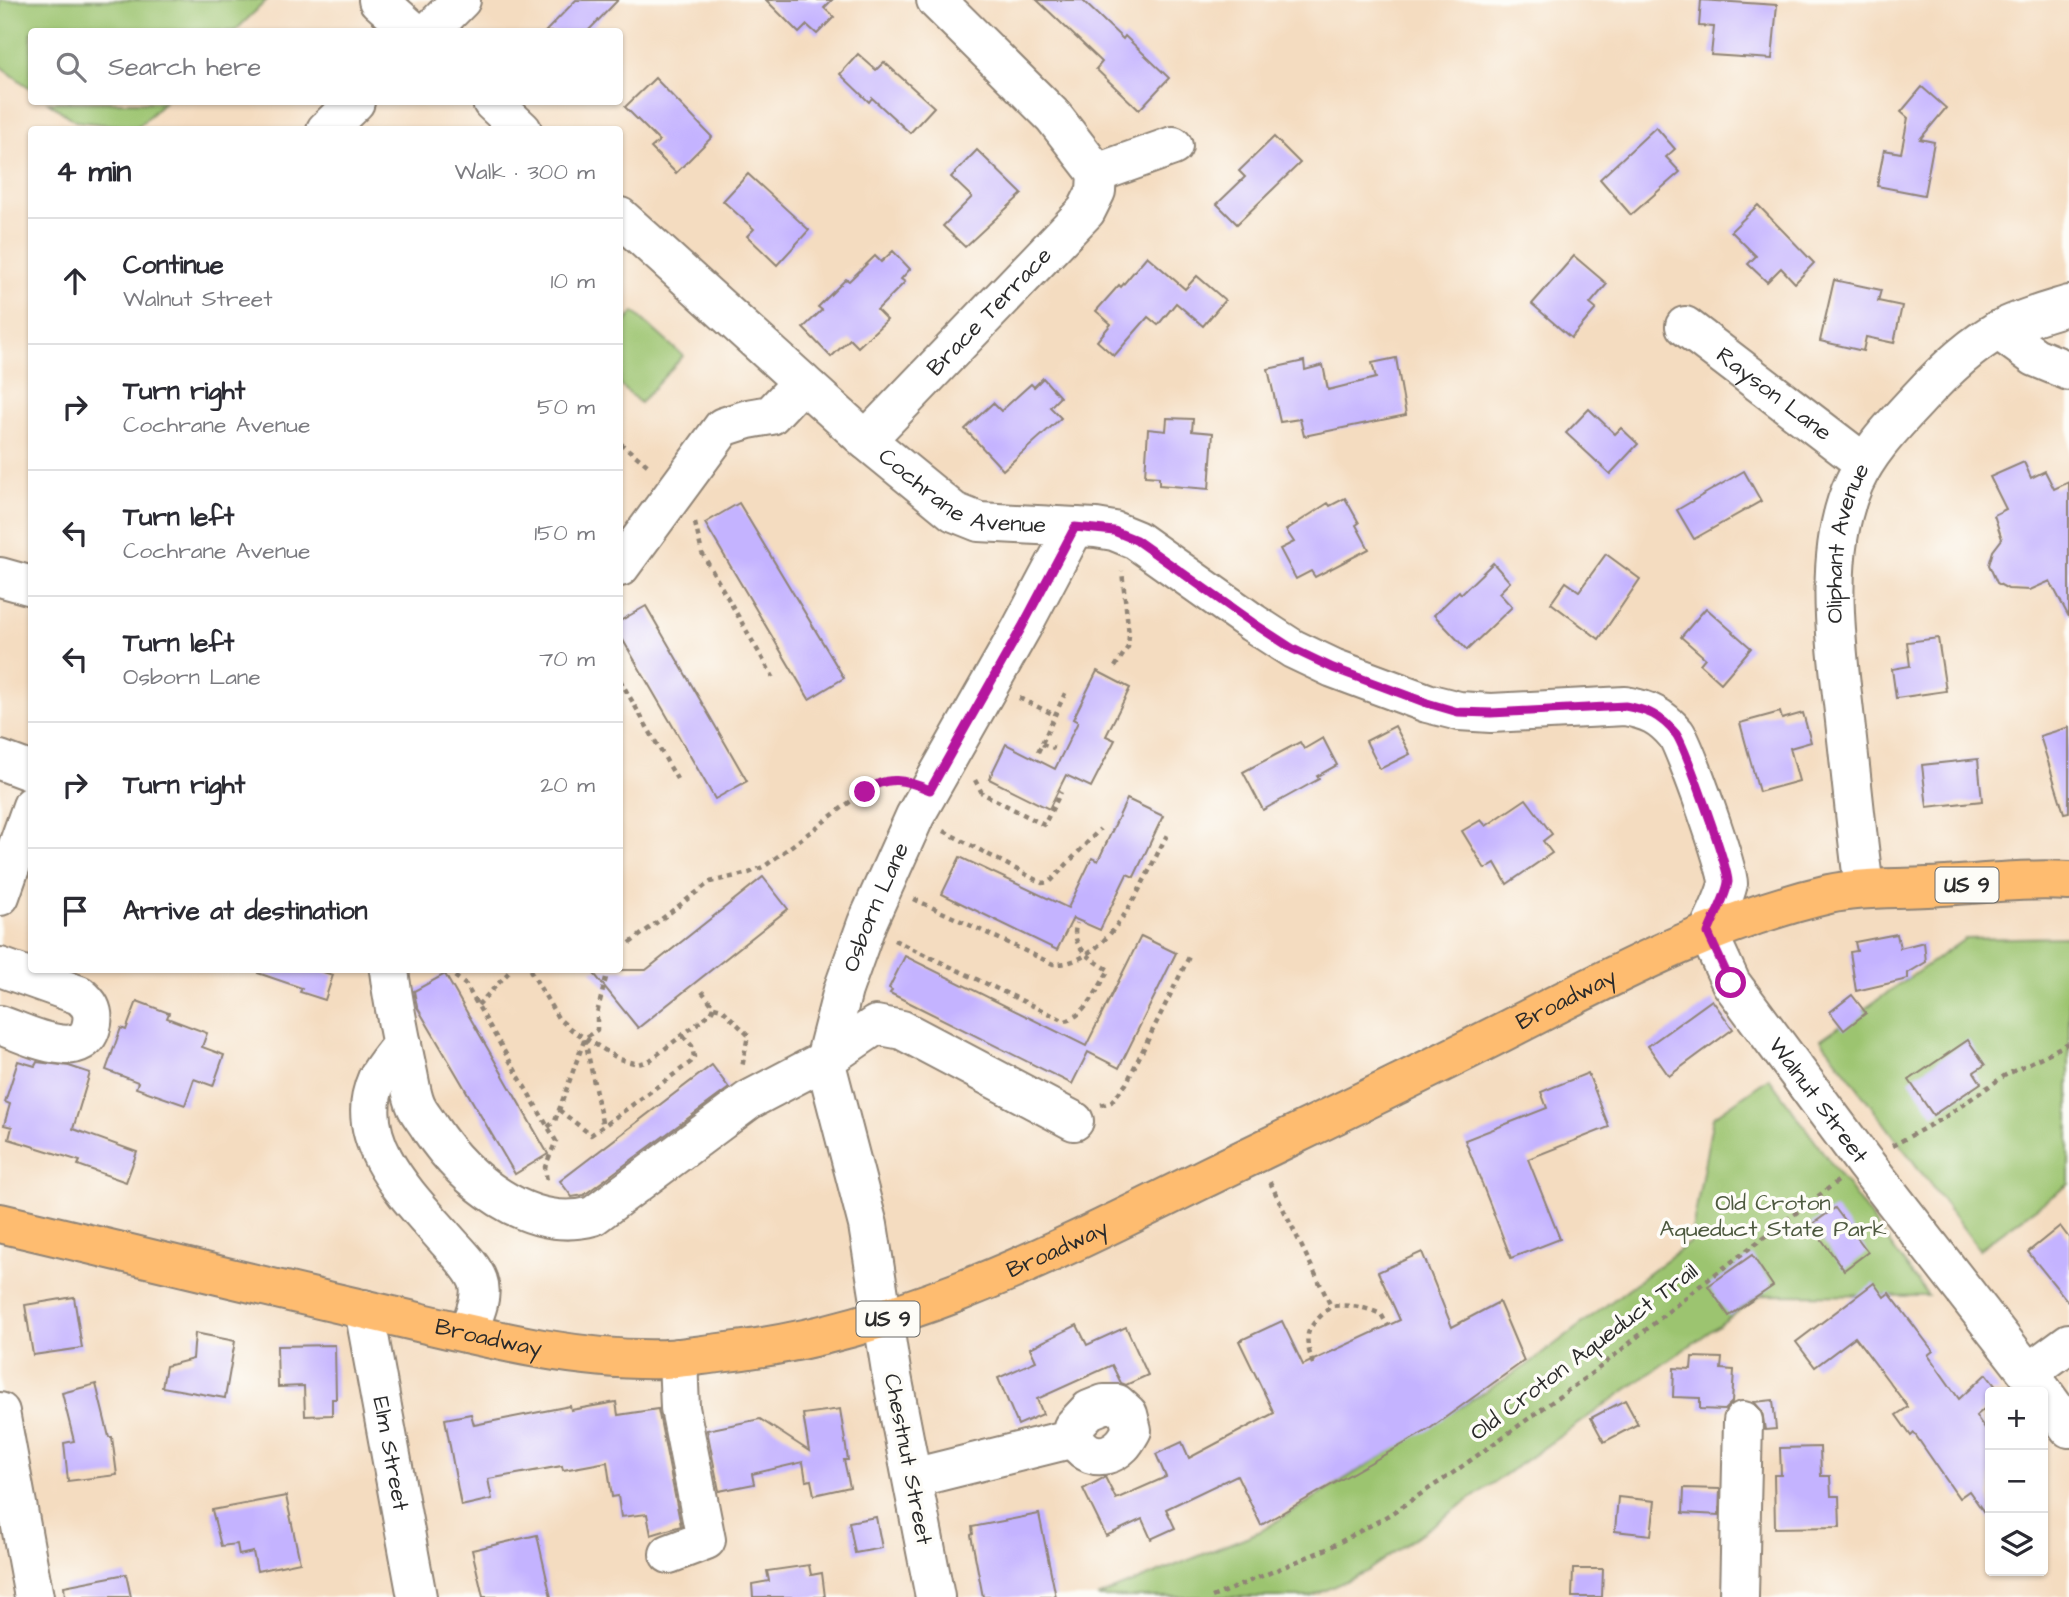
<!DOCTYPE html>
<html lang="en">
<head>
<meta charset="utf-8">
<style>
  body { margin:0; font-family:"Architects Daughter",sans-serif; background:#f2f2f3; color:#2b2b33 }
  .controls { position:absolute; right:21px; bottom:21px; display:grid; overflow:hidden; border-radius:7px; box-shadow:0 2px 5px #0004 }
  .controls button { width:63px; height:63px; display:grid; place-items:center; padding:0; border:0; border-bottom:2px solid #e1e1e2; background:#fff; color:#2b2b33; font:35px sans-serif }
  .stop { position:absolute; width:21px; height:21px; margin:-16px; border:5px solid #b5179e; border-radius:50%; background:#fff }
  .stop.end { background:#b5179e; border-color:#fff; box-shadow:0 2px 7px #0008 }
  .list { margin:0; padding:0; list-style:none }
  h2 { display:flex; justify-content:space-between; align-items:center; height:91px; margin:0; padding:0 28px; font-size:30px }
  h2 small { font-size:23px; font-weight:400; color:#7c7c81 }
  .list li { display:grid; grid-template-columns:46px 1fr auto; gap:21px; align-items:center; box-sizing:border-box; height:126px; padding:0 28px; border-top:2px solid #e1e1e2 }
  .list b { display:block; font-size:26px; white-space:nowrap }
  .list p { margin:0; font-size:23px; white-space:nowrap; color:#7c7c81 }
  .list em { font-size:23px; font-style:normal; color:#7c7c81 }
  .icon { flex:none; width:38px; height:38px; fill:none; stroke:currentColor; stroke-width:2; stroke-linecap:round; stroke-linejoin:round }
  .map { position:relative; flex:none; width:2069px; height:1597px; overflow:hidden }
  .search { position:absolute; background:#fff; box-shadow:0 2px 5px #0004; left:28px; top:28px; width:595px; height:77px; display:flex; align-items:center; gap:18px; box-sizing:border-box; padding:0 24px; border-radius:7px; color:#7c7c81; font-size:26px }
  .panel { position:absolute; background:#fff; box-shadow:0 2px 5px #0004; left:28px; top:126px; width:595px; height:847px; border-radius:7px }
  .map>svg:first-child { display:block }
  .green { fill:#9cc46f; stroke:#64784d; stroke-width:2 }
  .building { fill:#c4b3ff }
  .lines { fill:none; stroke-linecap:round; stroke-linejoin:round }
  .minor-casing { stroke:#908476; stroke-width:42 }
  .major-casing { stroke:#908476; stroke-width:42 }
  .path { stroke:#908476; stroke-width:4.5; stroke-dasharray:5 5; stroke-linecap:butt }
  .minor { stroke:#fff; stroke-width:38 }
  .major { stroke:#febc70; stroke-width:38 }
  .route { stroke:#b5179e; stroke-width:9 }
  .labels { text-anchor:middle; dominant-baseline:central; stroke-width:7; stroke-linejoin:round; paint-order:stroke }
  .shield { fill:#fdfcf7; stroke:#6a6a68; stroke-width:2 }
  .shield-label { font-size:21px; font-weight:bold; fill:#2b2b2b }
  .street-label { font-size:23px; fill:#2b2b2b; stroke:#fdfcf7 }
  .park-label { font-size:23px; fill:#4d593f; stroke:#fdfcf7 }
</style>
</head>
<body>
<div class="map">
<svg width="2069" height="1597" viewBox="0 0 2069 1597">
  <rect width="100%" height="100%" fill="#fdfcf7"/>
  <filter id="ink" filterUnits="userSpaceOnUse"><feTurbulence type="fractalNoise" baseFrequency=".0143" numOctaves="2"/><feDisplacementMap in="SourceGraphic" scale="14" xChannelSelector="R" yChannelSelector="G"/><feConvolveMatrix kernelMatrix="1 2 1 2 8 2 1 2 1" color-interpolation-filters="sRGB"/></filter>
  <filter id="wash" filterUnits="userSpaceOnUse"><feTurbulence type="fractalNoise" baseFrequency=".00686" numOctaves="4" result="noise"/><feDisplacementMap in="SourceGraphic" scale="28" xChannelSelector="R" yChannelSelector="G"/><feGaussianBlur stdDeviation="1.57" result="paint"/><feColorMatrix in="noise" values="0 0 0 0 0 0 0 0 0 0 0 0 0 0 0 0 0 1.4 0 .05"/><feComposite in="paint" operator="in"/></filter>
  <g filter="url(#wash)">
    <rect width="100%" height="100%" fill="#f4dcc0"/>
    <g class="green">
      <polygon points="0,0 267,0 235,31 32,32 31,89 0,66"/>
      <polygon points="48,102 164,102 137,128 75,121"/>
      <polygon points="634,312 683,356 640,403 620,385 620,329"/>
      <polygon points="2069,937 2069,1184 1979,1249 1821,1039 1965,939"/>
      <polygon points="1769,1078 1928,1296 1762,1295 1366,1572 1310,1597 1097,1597 1261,1531 1526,1366 1690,1242 1713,1117"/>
    </g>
    <g id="blocks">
      <g class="building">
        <polygon points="576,0 618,0 587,32 545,32"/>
        <polygon points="766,0 832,0 824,8 834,17 817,34 807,25 799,33"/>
        <polygon points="1037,0 1082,0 1123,39 1125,36 1169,78 1139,110 1096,69 1102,62"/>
        <polygon points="1701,0 1777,5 1772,59 1711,55 1714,27 1699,26"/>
        <polygon points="858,54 876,70 884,62 934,107 910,133 872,98 869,102 840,74"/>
        <polygon points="655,78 712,137 676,173 651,148 659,141 625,107"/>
        <polygon points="1922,87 1946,108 1920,139 1934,142 1924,195 1877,186 1884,150 1901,153 1908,118 1901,112"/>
        <polygon points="1656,127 1675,149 1666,157 1680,172 1631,215 1600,179"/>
        <polygon points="1274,137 1300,163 1237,224 1217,204 1245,177 1239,171"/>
        <polygon points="977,150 1022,194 965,247 943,226 972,197 951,177"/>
        <polygon points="748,174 809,230 777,265 747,236 754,229 723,201"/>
        <polygon points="1758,205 1814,263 1795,283 1781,268 1767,282 1748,264 1756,256 1731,231"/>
        <polygon points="893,251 910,269 901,279 905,282 877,310 887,320 858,347 850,339 831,357 803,328 822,310 818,307 846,279 849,281 875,256 881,262"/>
        <polygon points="1147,256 1185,289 1197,276 1225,300 1203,326 1176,303 1158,325 1148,317 1114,356 1097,341 1111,324 1096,311 1119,285 1121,287"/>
        <polygon points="1574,256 1607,284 1590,304 1596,309 1571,338 1532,304"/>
        <polygon points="1834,280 1881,290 1878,301 1902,306 1894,343 1866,337 1863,351 1820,341"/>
        <polygon points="1396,358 1406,415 1304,436 1300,419 1280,422 1268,369 1304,361 1305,370 1323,365 1328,390 1376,378 1372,363"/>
        <polygon points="1043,378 1060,397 1050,407 1061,418 1003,470 965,429 993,403 1001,411 1031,384 1034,387"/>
        <polygon points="1589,409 1615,434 1621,428 1638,444 1610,474 1566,433"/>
        <polygon points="1167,418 1193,419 1192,431 1213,433 1209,489 1159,485 1159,477 1145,476 1148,429 1166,431"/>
        <polygon points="2024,462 2031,478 2045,471 2054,489 2069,482 2069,617 2050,581 2030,590 2008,589 1997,583 1989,565 1993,551 2002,539 1994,515 2006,509 1990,477"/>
        <polygon points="1744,471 1761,501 1694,539 1677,510"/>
        <polygon points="1345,498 1359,523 1356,525 1369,549 1315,577 1311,571 1296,579 1280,549 1294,542 1286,530 1328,503 1330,506"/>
        <polygon points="739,503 844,678 809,699 705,523"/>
        <polygon points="1606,554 1640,579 1599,639 1551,603 1566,582 1579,591"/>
        <polygon points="1493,563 1510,582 1499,593 1512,607 1467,650 1434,615 1459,591 1461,594"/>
        <polygon points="646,606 747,781 715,799 620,635 620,621"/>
        <polygon points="1706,608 1751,648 1721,683 1700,664 1705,658 1681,637"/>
        <polygon points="1938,638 1946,691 1896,698 1892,669 1910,666 1907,642"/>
        <polygon points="1097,671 1130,688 1106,736 1115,740 1091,787 1066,775 1049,809 989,779 1006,744 1055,769 1078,722 1073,719"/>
        <polygon points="1780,712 1782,719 1803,713 1811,742 1790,748 1799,781 1759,792 1740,723"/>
        <polygon points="1395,726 1410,754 1380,769 1366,741"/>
        <polygon points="2069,727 2069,812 2064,813 2040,736"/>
        <polygon points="1323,738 1337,765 1317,776 1319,779 1263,810 1243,772 1300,742 1304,749"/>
        <polygon points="1978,759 1982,801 1927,807 1922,765"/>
        <polygon points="1127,799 1163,816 1134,877 1127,874 1100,930 1073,918 1057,950 942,894 960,857 1068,908 1092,858 1098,861"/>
        <polygon points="1526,799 1552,834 1543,841 1552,853 1507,884 1495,863 1485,869 1462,831 1481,820 1486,826"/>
        <polygon points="763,877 788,909 638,1028 591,970 646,970"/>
        <polygon points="1897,934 1900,948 1924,942 1926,962 1908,973 1908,979 1856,991 1850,952 1857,951 1855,942"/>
        <polygon points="1141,936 1176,953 1119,1068 1088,1052 1072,1084 890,993 892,990 889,988 905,956 1086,1046"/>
        <polygon points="259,970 317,970 333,975 325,1000 300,992 302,988 258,973"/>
        <polygon points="445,974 548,1154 515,1174 417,1007 414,991"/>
        <polygon points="1852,995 1866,1013 1844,1030 1830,1012"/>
        <polygon points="1712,1000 1733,1029 1669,1076 1648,1046"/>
        <polygon points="137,1001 169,1013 167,1018 207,1033 202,1047 224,1055 213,1086 194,1079 185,1105 136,1088 138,1082 106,1070 121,1028 126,1030"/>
        <polygon points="1968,1040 1985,1065 1974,1072 1981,1083 1933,1115 1909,1080"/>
        <polygon points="18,1061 35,1066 37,1062 69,1066 90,1073 73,1129 137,1152 126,1182 78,1165 80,1161 9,1139 12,1127 4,1125 10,1104 5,1102"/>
        <polygon points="712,1065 729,1088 584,1195 572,1197 560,1181"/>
        <polygon points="1588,1073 1609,1127 1528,1159 1560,1239 1511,1258 1465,1140 1547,1108 1541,1092"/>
        <polygon points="1835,1208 1868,1252 1844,1270 1811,1225"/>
        <polygon points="2060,1226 2069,1238 2069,1303 2028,1252"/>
        <polygon points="1422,1252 1452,1327 1499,1302 1524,1361 1428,1430 1261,1525 1237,1475 1166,1509 1175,1528 1151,1539 1142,1519 1106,1536 1083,1489 1105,1477 1116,1499 1166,1477 1156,1454 1182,1442 1189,1458 1274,1413 1239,1341 1282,1321 1303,1365 1400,1320 1378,1272"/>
        <polygon points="1752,1255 1773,1286 1729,1316 1708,1286"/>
        <polygon points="1874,1283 1884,1297 1889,1293 1933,1351 1928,1355 1959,1399 1986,1374 2000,1392 1990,1392 1990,1404 1976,1416 1990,1436 1990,1521 1969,1491 1959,1498 1914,1433 1911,1436 1896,1415 1908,1407 1855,1337 1815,1367 1796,1342"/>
        <polygon points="74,1297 82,1348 33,1355 25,1305"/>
        <polygon points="1077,1325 1087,1345 1126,1327 1148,1375 1126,1385 1121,1383 1112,1365 1037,1399 1043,1414 1018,1425 998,1378 1036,1361 1030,1348"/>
        <polygon points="195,1333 235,1341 225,1398 162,1387 166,1366 193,1359"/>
        <polygon points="335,1345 336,1399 332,1399 332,1415 305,1416 304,1386 278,1387 277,1346"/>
        <polygon points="1692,1357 1722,1358 1721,1369 1734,1370 1732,1402 1724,1410 1700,1409 1700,1398 1673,1397 1674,1368 1691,1369"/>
        <polygon points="96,1384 109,1437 112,1437 117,1475 68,1481 64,1443 74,1441 62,1393"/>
        <polygon points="1625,1400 1638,1424 1604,1442 1591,1418"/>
        <polygon points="1773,1400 1776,1429 1765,1430 1762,1411 1754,1402"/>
        <polygon points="616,1402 618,1415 658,1409 681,1526 651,1535 647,1514 621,1517 618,1496 612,1497 607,1462 563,1470 562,1466 488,1479 492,1499 461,1506 445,1419 471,1414 474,1425 570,1406 571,1410"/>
        <polygon points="840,1409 848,1460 844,1460 850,1487 814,1495 811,1480 806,1481 803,1462 752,1474 754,1484 719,1491 707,1430 760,1419 809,1451 803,1414"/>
        <polygon points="1820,1447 1821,1476 1830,1476 1831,1496 1839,1496 1840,1527 1775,1528 1774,1475 1781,1475 1780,1448"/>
        <polygon points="1684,1488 1720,1489 1719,1515 1683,1513"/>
        <polygon points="286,1496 300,1562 257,1571 253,1552 239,1555 237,1544 221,1546 212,1510"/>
        <polygon points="1618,1497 1655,1501 1651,1535 1615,1531"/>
        <polygon points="1039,1514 1056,1597 983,1597 971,1535 973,1534 972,1527"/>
        <polygon points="876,1517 882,1548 855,1553 849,1522"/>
        <polygon points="537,1535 551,1597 483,1597 472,1550"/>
        <polygon points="809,1565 811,1575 822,1573 825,1597 753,1597 752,1584 769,1581 767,1571"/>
        <polygon points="1573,1569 1603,1569 1602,1597 1572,1597"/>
        <polygon points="126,1574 131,1597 65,1597 64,1586"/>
      </g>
    </g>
  </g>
  <g filter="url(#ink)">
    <use href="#blocks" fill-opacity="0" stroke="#908476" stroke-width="2"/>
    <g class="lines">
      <defs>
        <g id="minor">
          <polyline points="378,0 414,32"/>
          <polyline points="429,32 461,0"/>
          <polyline points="492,102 522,130"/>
          <polyline points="326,130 355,102"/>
          <polyline points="1097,173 1173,146"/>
          <path id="s1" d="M 620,217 L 866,440 L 954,512 L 979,522 L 1096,528 L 1114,531 L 1136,540 L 1253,623 L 1293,649 L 1333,668 L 1427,703 L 1459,711 L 1491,713 L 1625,706 C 1648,710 1661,716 1676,734 C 1685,746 1729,870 1728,883 C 1725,899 1714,918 1708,933 L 1731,983 L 1864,1162 L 2043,1392"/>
          <path id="s2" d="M 1685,326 L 1864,463"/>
          <polyline points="1998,330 2035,357 2069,371"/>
          <path id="s3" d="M 866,440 L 1086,211 L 1096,191 L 1097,173 L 1053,116 L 936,0"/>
          <polyline points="620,567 723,427 748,419 771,415 802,382"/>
          <polyline points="0,577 32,586"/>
          <polyline points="0,760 32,772"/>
          <path id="s4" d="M 1864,888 C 1857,836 1852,783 1846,730 C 1838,654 1821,555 1854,483 C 1869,450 1894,425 1918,399 C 1940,375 1971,345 1999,330 C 2020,319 2046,312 2069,305"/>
          <polyline points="0,896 32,806"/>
          <path d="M 0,967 L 79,995 C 89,1003 94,1010 92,1023 C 85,1066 24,1033 0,1025"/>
          <path d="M 389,970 C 393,1004 400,1036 407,1069 C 410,1081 411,1095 416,1106 C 419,1113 426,1121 430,1128 C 464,1179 528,1234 593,1216 L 749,1100 L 825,1060 L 876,1025 L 902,1030 L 1074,1121"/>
          <path d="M 402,1044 C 394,1055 383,1067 377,1079 C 350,1140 409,1197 445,1238 C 456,1251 472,1265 478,1281 C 484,1297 473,1318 467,1333"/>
          <path id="s5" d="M 364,1309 L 417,1597"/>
          <polyline points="2028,1373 2069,1343"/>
          <polyline points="2043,1392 2069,1428"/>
          <path d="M 1104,1404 L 1117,1404 L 1128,1414 L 1132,1430 C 1129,1435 1126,1441 1122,1445 C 1102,1465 1075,1454 1073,1427 L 1089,1410 Z"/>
          <polyline points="0,1412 34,1597"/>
          <polyline points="913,1478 1074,1438"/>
          <polyline points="669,1554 706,1540 680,1408 678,1358"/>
          <path id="s6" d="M 935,1597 L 891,1371 L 868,1225 L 825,1060 L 843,990 L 867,923 L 915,816 L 1022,627 L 1075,527"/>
          <polyline points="1739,1597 1743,1421"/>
        </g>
        <g id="major">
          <path id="s7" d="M 0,1223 C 128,1253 256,1285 384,1314 C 475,1335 571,1362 665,1359 C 683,1358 701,1355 719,1353 C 893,1335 1047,1256 1201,1180 C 1293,1135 1386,1091 1477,1045 C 1590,988 1704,923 1829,894 C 1861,887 1894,889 1927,887 C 1974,885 2022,878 2069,881"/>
        </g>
      </defs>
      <use href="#minor" class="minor-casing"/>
      <use href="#major" class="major-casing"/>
      <g class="path">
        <polyline points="620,443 651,468"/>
        <polyline points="695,523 702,553 773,677"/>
        <polyline points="1115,667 1128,647 1129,635 1122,571"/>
        <polyline points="620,680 677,779"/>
        <polyline points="1019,698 1055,715"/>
        <polyline points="1042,744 1054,748"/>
        <polyline points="1038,752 1067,689"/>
        <polyline points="975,780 982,793 1044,825 1061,792"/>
        <polyline points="944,831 1042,883 1050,882 1100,829"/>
        <path d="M 914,899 L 1053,964 C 1111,966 1144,878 1167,835"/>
        <path d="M 894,940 L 1065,1021 C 1086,1016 1098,988 1109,970 C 1093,960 1068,946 1077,923"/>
        <polyline points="620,943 630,943 710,882 749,873 765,866 875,783 887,779 899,780"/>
        <polyline points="447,970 466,985 556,1141 545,1167 547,1182"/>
        <polyline points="530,970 558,1018 572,1030 619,1059 638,1064 649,1061 711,1013 714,1007 700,989"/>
        <polyline points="478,1005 511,970"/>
        <polyline points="714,1007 722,1009 748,1035 742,1068"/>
        <polyline points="585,1039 603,1127"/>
        <polyline points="1101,1105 1111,1102 1126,1084 1190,955"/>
        <polyline points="559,1110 591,1135 691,1062 694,1057 692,1046 682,1035"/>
        <polyline points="548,1127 555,1121 585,1038 597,1030 597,1013 608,970"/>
        <polyline points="1892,1146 1945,1117 2004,1076 2069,1043"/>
        <polyline points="1270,1182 1331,1306"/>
        <path d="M 1313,1364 C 1302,1331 1307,1329 1331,1306 C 1350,1304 1364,1307 1381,1314 L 1388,1326"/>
        <polyline points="1212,1597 1329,1548 1384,1518 1450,1475 1599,1368 1701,1285 1838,1181"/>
      </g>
      <use href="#minor" class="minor"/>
      <use href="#major" class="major"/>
    </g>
  </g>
  <g class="lines" filter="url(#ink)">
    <path class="route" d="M 865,792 C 886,774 906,780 930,790 L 1022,627 L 1075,527 L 1114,531 L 1136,540 L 1253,623 L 1293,649 L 1333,668 L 1427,703 L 1458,712 L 1491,713 L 1625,706 C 1648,710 1660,715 1676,734 C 1685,746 1729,870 1728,882 C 1726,897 1713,919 1708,933 L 1731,983"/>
  </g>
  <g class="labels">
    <g class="shield">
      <rect x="1935.5" y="867.5" width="63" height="35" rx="5"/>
      <rect x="856.5" y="1301.5" width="63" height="35" rx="5"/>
    </g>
    <g class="shield-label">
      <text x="1967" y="885">US 9</text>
      <text x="888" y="1319">US 9</text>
    </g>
    <g class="street-label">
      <text stroke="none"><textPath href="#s3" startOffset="178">Brace Terrace</textPath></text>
      <text stroke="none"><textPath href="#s2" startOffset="112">Rayson Lane</textPath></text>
      <text stroke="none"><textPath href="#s1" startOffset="446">Cochrane Avenue</textPath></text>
      <text stroke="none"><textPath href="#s4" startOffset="348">Oliphant Avenue</textPath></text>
      <text stroke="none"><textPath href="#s6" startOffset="710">Osborn Lane</textPath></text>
      <text stroke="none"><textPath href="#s7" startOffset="1657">Broadway</textPath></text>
      <text stroke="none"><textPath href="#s1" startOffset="1640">Walnut Street</textPath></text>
      <text stroke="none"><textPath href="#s7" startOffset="1090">Broadway</textPath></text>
      <text stroke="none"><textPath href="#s7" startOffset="502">Broadway</textPath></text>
      <text transform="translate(1584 1352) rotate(-37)">Old Croton Aqueduct Trail</text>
      <text stroke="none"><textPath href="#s5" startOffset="147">Elm Street</textPath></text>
      <text transform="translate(908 1459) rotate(79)">Chestnut Street</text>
    </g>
    <g class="park-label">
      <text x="1773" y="1203">Old Croton<tspan x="1773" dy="26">Aqueduct State Park</tspan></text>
    </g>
  </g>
</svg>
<div class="controls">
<button>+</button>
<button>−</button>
<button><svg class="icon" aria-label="layers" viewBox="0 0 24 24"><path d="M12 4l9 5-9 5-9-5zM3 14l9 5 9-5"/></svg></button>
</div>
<div class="stop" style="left:1731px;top:983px"></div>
<div class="stop end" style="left:865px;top:792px"></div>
<div class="search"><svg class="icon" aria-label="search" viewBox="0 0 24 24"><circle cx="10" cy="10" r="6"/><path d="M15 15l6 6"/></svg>Search here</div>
<section class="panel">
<h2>4 min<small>Walk · 300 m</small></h2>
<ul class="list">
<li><svg class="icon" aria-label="ahead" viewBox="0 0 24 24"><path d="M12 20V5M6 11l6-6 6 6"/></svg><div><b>Continue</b><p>Walnut Street</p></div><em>10 m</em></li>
<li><svg class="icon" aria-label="right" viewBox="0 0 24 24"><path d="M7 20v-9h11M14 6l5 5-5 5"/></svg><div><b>Turn right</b><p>Cochrane Avenue</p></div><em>50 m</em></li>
<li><svg class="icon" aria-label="left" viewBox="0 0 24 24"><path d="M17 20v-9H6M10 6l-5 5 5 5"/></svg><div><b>Turn left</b><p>Cochrane Avenue</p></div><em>150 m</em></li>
<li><svg class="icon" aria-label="left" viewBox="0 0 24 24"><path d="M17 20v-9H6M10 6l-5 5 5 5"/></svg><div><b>Turn left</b><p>Osborn Lane</p></div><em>70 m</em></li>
<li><svg class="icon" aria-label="right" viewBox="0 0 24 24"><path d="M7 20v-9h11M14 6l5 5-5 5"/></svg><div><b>Turn right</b></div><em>20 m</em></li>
<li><svg class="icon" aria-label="arrive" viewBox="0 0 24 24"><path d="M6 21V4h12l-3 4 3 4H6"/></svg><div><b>Arrive at destination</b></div></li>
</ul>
</section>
</div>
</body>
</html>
